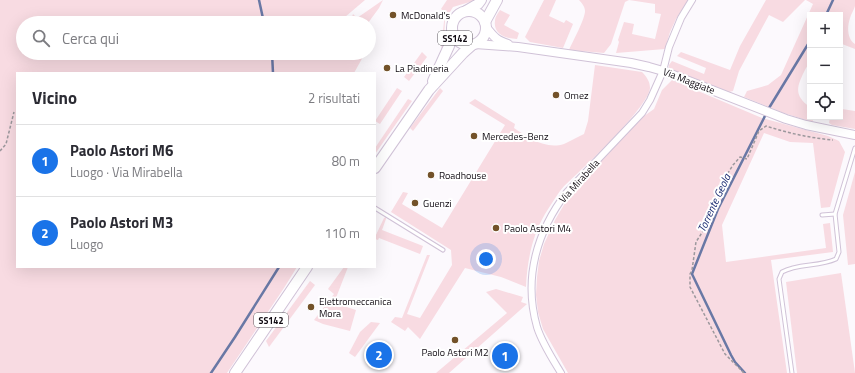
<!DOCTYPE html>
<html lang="it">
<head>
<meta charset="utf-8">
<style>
  body { margin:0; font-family:"Titillium Web",sans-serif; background:#f7f7f7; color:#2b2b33 }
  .controls { position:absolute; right:12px; top:12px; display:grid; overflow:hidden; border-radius:0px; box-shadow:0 4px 16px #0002 }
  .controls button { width:36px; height:36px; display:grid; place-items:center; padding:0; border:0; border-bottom:1px solid #e1e1e2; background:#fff; color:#2b2b33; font:20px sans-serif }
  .you { position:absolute; left:486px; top:259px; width:14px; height:14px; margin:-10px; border:3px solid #fff; border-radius:50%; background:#1a73e8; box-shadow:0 0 0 6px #1a73e833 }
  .badge { display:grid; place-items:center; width:26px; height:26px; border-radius:50%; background:#1a73e8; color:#fff; font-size:13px; font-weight:700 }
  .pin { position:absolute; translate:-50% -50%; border:2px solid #fff; box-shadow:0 1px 4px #0006 }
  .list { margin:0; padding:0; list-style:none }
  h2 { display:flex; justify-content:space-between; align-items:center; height:52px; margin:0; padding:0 16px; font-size:17px }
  h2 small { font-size:13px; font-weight:400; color:#7c7c81 }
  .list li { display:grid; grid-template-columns:26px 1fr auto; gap:12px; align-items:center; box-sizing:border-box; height:72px; padding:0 16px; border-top:1px solid #e1e1e2 }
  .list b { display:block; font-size:15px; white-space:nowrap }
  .list p { margin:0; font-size:13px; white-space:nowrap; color:#7c7c81 }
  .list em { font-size:13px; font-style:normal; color:#7c7c81 }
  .icon { flex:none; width:22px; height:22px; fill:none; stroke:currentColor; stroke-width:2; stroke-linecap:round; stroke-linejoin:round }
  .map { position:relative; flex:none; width:855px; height:373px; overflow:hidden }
  .search { position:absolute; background:#fff; box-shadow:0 4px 16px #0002; left:16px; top:16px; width:360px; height:44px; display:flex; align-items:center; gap:10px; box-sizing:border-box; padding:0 14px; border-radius:22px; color:#7c7c81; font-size:15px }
  .panel { position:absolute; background:#fff; box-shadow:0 4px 16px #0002; left:16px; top:72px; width:360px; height:196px; border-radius:0px }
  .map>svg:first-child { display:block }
  .green { fill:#f8dbe2 }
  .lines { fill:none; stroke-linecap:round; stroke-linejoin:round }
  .stream { stroke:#6978a5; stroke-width:2.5 }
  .service-casing { stroke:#d0c2d7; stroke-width:5 }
  .minor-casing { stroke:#d0c2d7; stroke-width:8 }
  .tertiary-casing { stroke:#d0c2d7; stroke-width:10 }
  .primary-casing { stroke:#d0c2d7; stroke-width:12 }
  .path { stroke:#9c989d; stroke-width:1.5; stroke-dasharray:3 2; stroke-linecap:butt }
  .service { stroke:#fff; stroke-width:3 }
  .minor { stroke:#fff; stroke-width:6 }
  .tertiary { stroke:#fff; stroke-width:8 }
  .primary { stroke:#fff; stroke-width:10 }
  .poi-dot { fill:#735229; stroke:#fff; stroke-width:1.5 }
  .labels { text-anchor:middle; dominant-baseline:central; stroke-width:4; stroke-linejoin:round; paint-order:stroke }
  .shield { fill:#fff; stroke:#58555a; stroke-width:1 }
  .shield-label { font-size:9px; font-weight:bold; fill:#110c13 }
  .poi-label { font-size:10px; fill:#110c13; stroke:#fff; text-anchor:start }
  .street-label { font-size:10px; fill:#110c13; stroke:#fff }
  .water-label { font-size:11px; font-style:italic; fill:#1a2a71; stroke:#fff }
</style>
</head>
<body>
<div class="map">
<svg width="855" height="373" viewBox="0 0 855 373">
  <rect width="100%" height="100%" fill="#fcf9fd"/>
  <g class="green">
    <polygon points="0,0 365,0 338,23 23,23 23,53 363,53 364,55 354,73 17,73 17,267 297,267 284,288 227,373 0,373"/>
    <polygon points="383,0 379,8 368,23 362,23 359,21 357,23 351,22 351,20 353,14 357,18"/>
    <polygon points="447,0 474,0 473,1 453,7 445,20 444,40 441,50 445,12 441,9"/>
    <polygon points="544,0 556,0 549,16 564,23 566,20 573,24 563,48 530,42 525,37"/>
    <path d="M 579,0 L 688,0 L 676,19 L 670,32 L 665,49 L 616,53 L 619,42 L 618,40 L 624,22 L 634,24 L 632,34 L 655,39 L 661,14 L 655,13 L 655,4 L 629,0 L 625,2 L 611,44 L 604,53 L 569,50 C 573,41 585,19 585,11 C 585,7 582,3 579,0 Z"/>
    <polygon points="766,0 805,0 783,22 769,15 739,71 733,91 729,92 669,69 669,65 672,61 704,74 706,68 677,56 681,52 730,70 740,46"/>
    <path d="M 806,0 L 855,0 C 855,2 855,4 855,6 C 854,10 851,14 850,18 C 847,27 847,39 855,44 L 855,49 L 842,44 L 840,58 L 840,15 L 810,15 C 810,29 811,44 810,59 C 810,63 807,66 805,70 C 797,86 793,95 810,107 L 810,117 L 815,117 L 812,122 L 784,113 L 744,97 L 747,91 L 768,85 L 781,75 L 813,4 Z"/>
    <path d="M 500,10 L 510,15 L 504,25 L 519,33 L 517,39 C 506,39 493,34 495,21 C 495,17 498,13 500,10 Z"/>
    <polygon points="422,52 427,57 409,81 404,77"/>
    <path d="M 595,65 L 642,72 C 646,76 650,81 650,88 C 649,105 592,160 578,173 C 572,179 565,184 560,191 C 555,198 550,206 545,214 C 532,236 527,262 526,287 L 501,277 L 465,268 L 420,339 L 408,327 L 405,331 L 391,322 L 395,317 L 402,318 L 427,255 L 430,255 L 407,314 L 420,318 L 452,265 L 451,250 L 391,212 L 403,192 L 408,193 L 402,204 L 442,228 L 505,125 L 469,103 L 475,99 L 515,124 L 514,128 C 528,137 545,150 564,144 C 571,141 577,137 584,134 L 588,121 Z"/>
    <polygon points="672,80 762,118 828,136 839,141 845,152 830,207 821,208 813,143 790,142 764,133 722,225 726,262 826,248 823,224 830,223 833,252 771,260 787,373 568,373 543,329 538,312 536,295 537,277 539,261 544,244 555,220 565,203 630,126 654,109 662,90"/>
    <polygon points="397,88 402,91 380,124 375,121"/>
    <polygon points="440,88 443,91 413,131 410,128"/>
    <polygon points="408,99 412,101 375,154 375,148"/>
    <polygon points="842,109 855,111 855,129 832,125 829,123 830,117 840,117 840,110"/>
    <polygon points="855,172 855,264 848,265 843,215"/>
    <polygon points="386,217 386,219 382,230 423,246 420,254 379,238 378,240 375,239 375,237 384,218"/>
    <polygon points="344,267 348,267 334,303 356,310 350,331 323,324 314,320 334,294 328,289"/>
    <polygon points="841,273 855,373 797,373 786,282"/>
    <polygon points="310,281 315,285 269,347 266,341"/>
    <polygon points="496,289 523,297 521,302 527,304 449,373 436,373 507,313 486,292"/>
    <polygon points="371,322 380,323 355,357 349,353 360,332"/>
  </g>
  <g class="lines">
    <g class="stream">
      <polyline points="259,0 264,23"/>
      <polyline points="826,15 833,0"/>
      <polyline points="272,53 273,73"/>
      <polyline points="211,373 235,337 279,267"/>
      <polyline points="745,373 735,362 731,355 692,274 718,209 769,108 810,41"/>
    </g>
    <defs>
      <g id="service">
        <polyline points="375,208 443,250"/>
        <polyline points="822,215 835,214"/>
        <path d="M 792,373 L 779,279 L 782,272 C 798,263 819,267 836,259 L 839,252 L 835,214 L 855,148"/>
      </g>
      <path id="minor" d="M 561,373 C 552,358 542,343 537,327 C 523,278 537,231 567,192 L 642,113 L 650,100 L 663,71 L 669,47 L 681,18 L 692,0"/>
      <g id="tertiary">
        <path d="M 486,27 C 494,37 496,40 508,44"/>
        <polyline points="475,44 518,47 631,63 649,67 663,71 786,119 806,125 855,135"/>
      </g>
      <g id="primary">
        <circle cx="469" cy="28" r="17"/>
        <polyline points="466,11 478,4 481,0"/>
        <polyline points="485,22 497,0"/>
        <polyline points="433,81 449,46 452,31"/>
        <polyline points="375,168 429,90 463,53 472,45"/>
        <polyline points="235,373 307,267"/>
      </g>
    </defs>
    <use href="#service" class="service-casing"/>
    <use href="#minor" class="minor-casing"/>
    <use href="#tertiary" class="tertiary-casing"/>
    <use href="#primary" class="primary-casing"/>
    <g class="path">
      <polyline points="0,151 6,144 14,112"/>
      <path d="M 744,373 L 725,354 L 690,287 L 690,274 L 692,270 L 696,242 L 717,209 L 720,186 L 733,165 L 740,157 L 747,159 L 759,131 L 766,126 C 788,133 810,138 833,140"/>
    </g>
    <use href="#service" class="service"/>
    <use href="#minor" class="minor"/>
    <use href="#tertiary" class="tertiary"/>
    <use href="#primary" class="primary"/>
  </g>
  <g class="poi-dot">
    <circle cx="393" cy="15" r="4"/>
    <circle cx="387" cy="68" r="4"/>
    <circle cx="556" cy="95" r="4"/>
    <circle cx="474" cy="136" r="4"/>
    <circle cx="431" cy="175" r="4"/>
    <circle cx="415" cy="203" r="4"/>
    <circle cx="496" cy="228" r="4"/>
    <circle cx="311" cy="307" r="4"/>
    <circle cx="455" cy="340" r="4"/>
  </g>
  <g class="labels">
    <g class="shield">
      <rect x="438" y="31" width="34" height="14" rx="3"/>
      <rect x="254" y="313" width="34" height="14" rx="3"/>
    </g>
    <g class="shield-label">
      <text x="455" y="38">SS142</text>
      <text x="271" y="320">SS142</text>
    </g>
    <g class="poi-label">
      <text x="401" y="15">McDonald's</text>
      <text x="395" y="68">La Piadineria</text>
      <text x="564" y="95">Omez</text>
      <text x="482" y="136">Mercedes-Benz</text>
      <text x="439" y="175">Roadhouse</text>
      <text x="423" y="203">Guenzi</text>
      <text x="504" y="228">Paolo Astori M4</text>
      <text x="319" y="301">Elettromeccanica<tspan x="319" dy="12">Mora</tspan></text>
      <text x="455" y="352" text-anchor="middle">Paolo Astori M2</text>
    </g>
    <g class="street-label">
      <text transform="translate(689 81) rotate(21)">Via Maggiate</text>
      <text transform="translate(579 181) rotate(-48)">Via Mirabella</text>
    </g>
    <g class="water-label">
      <text transform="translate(714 203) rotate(-65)">Torrente Geola</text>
    </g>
  </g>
</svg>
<div class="controls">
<button>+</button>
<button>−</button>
<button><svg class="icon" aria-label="locate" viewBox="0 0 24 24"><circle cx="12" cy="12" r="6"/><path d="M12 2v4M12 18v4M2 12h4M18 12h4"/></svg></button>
</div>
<div class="you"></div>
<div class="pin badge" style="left:505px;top:356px">1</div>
<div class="pin badge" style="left:379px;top:355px">2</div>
<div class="search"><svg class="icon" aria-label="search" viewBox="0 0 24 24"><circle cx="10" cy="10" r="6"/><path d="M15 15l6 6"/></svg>Cerca qui</div>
<section class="panel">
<h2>Vicino<small>2 risultati</small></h2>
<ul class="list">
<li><span class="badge">1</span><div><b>Paolo Astori M6</b><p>Luogo · Via Mirabella</p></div><em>80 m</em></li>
<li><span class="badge">2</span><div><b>Paolo Astori M3</b><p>Luogo</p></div><em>110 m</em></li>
</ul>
</section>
</div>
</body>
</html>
